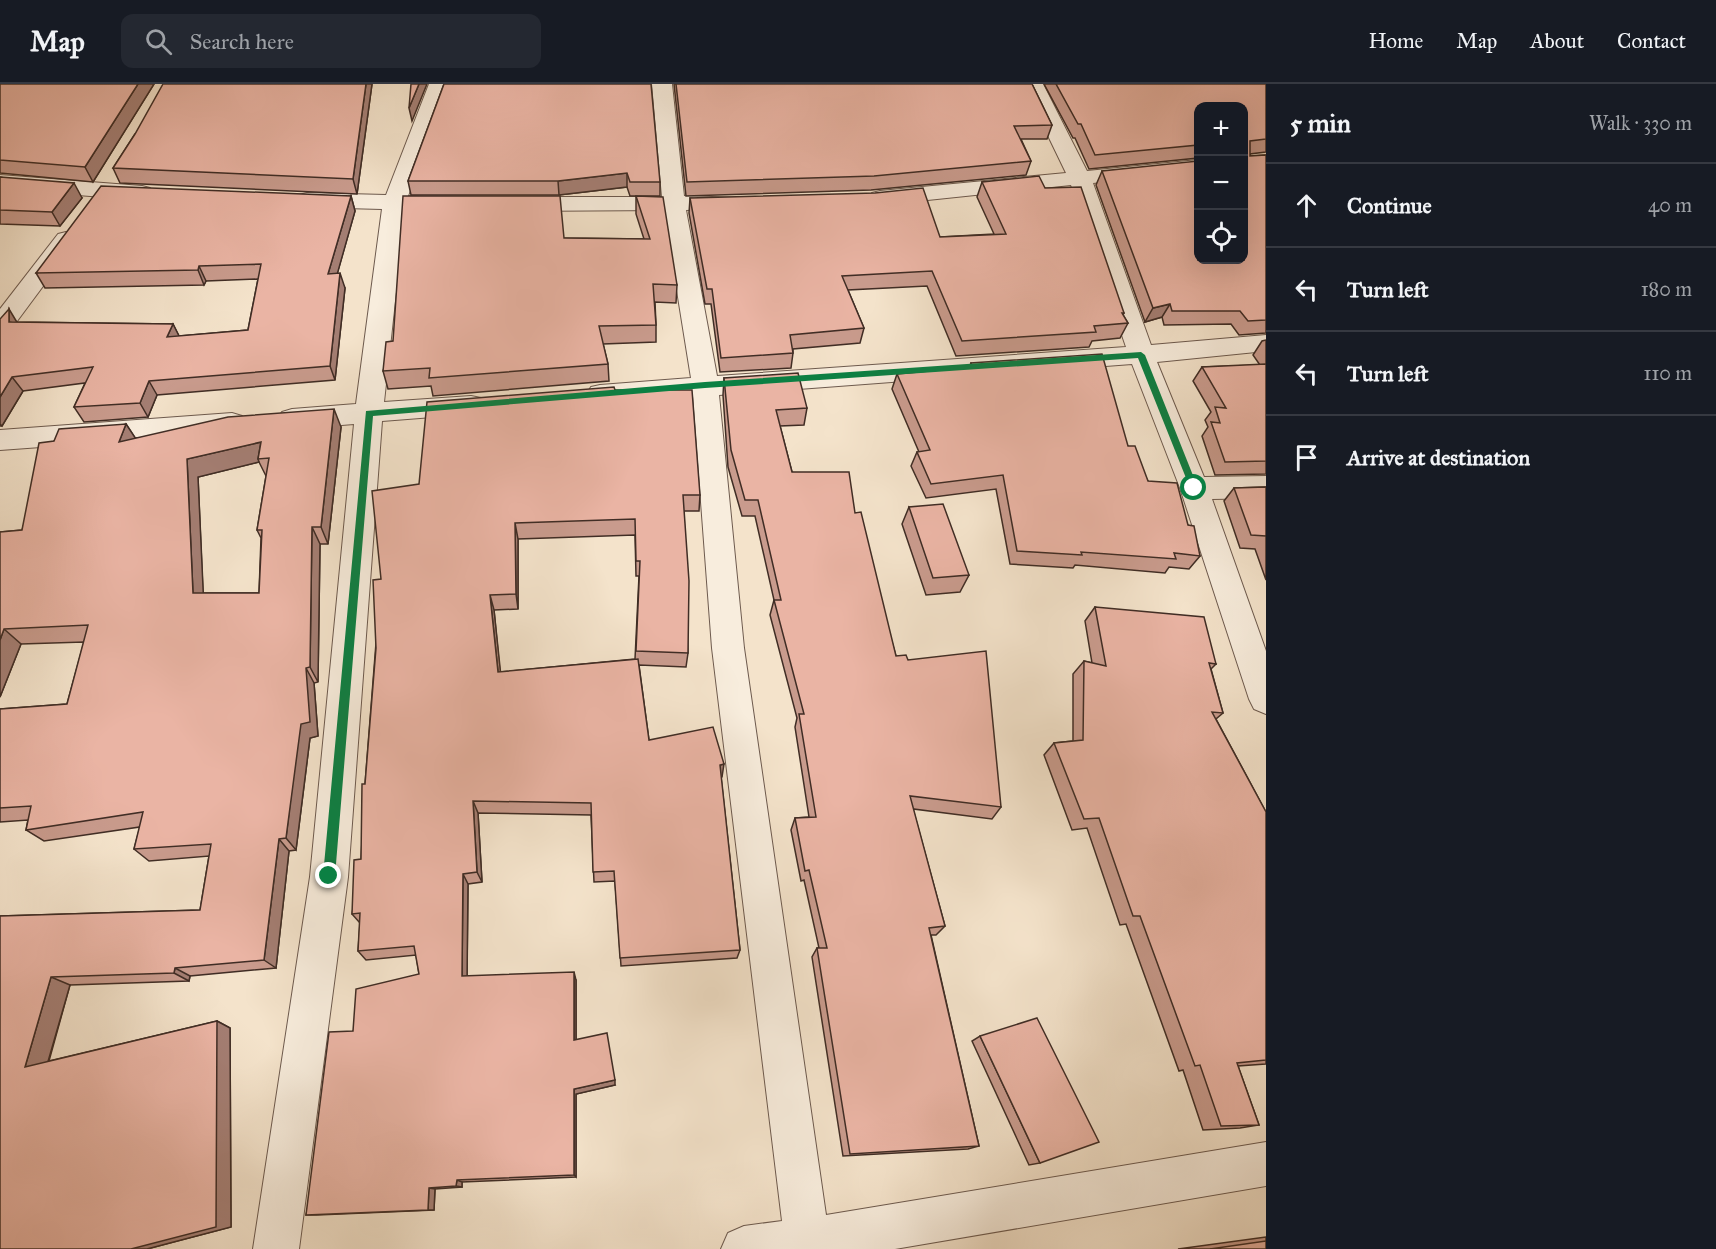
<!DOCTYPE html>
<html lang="en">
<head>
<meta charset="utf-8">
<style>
  body { margin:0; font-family:"IM FELL Great Primer",serif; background:#242831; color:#f1f3f6 }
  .controls { position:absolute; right:18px; top:18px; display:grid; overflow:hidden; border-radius:12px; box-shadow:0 6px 24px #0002 }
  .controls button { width:54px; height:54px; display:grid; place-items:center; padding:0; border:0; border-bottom:2px solid #363941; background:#171b24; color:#f1f3f6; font:30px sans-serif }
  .stop { position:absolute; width:18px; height:18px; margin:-14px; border:4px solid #0b8043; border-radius:50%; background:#fff }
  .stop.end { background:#0b8043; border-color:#fff; box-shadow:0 2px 6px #0008 }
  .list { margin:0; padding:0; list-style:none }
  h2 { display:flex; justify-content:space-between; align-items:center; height:78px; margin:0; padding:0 24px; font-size:26px }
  h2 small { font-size:20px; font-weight:400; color:#9ea1a6 }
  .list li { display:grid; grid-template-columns:39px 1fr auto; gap:18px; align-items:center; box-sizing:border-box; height:84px; padding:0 24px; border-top:2px solid #363941 }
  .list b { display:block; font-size:22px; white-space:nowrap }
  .list em { font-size:20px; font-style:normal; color:#9ea1a6 }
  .icon { flex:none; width:33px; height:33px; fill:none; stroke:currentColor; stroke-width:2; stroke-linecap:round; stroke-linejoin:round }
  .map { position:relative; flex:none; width:1266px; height:1165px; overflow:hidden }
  header { display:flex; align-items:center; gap:36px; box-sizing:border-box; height:84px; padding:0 30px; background:#171b24; border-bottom:2px solid #363941 }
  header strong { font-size:28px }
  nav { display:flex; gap:33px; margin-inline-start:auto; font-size:21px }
  .search { width:420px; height:54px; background:#242831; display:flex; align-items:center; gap:15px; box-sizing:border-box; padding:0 21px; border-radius:12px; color:#9ea1a6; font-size:22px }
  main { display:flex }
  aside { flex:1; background:#171b24 }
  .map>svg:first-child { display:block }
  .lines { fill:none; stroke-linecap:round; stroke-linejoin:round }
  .minor-casing { stroke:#6d5a4e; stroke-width:2 }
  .minor { fill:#f8eddd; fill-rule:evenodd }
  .wall { fill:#c99b8d; stroke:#402d25; stroke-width:1.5; fill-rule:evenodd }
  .shaded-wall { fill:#a47e73; stroke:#402d25; stroke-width:1.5 }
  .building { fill:#eab4a4; stroke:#402d25; stroke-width:1.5; fill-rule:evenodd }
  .route { fill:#0b8043 }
</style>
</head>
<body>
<header>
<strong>Map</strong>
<div class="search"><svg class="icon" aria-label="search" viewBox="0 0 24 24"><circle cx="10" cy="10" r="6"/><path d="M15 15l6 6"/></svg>Search here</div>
<nav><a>Home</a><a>Map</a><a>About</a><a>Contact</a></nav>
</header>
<main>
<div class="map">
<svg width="1266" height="1165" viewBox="0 0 1266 1165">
  <rect width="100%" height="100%" fill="#f4e3cb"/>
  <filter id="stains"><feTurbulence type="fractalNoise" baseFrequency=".00333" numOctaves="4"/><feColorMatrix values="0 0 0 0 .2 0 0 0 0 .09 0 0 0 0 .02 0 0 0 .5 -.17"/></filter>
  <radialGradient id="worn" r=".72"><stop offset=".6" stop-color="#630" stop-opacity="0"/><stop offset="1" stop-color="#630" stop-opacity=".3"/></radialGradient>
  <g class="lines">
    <defs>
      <g id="minor">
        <polygon points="429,0 449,0 408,112 456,115 459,120 456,125 448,127 405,126 384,318 471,312 481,314 485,321 481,328 471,330 382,337 348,793 299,1165 253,1165 310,793 354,340 292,345 282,342 278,335 282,328 292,325 356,320 382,125 307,123 299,121 296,116 299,111 307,109 386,111"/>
        <polygon points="652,0 672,0 684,112 740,114 743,119 740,124 686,126 717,292 1126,263 1071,101 880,121 872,119 869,114 872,109 880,107 1066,89 1023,0 1043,0 1087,87 1198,76 1198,88 1093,99 1151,261 1266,251 1266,267 1157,278 1204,393 1266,392 1266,414 1212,415 1266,567 1266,630 1254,625 1249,615 1180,404 1132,280 719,311 744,564 826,1131 1266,1058 1266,1102 895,1165 721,1165 728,1149 744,1142 782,1137 712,564 693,312 600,319 591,317 587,310 591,303 600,301 691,294 664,126 517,127 509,125 506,120 509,115 517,113 662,113"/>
        <polygon points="0,91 142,102 150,104 153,109 150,114 142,116 0,105"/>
        <polygon points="66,148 74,150 78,155 9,248 0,250 0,225 58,150"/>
        <polygon points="232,329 242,332 246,339 242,346 232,349 0,366 0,346"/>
      </g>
    </defs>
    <use href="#minor" class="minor-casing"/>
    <use href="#minor" class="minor"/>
  </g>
  <g class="wall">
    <polygon points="0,0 154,0 93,98 0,89"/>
    <polygon points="372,0 357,110 120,99 113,84 135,50"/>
    <polygon points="444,0 660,98 660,112 630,112 627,103 559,111 411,111 408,97"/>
    <polygon points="674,0 1032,0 1052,41 1047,55 1021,55 1031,77 1026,91 871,106 686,112"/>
    <polygon points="1044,0 1266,0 1266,68 1250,70 1250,72 1266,71 1266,249 1239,251 1231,240 1164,241 1162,233 1145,238 1096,101 1102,87 1244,176 1198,22 1198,74 1089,85 1075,54 1073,54"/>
    <polygon points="0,93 82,114 60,142 0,140"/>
    <polygon points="982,98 1045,104 1124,229 1123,231 1128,239 1120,254 1092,257 1089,263 956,272 927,202 848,206 864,244 860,259 793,265 793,269 791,284 720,288 711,220 705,220 689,129 690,114 940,153 994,150 977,113"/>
    <polygon points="351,112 355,127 337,190 345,204 335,296 157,311 148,333 84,338 74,323 85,299 23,307 2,342 0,342 0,235 17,238 173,240 179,252 248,246 258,195 206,197 204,201 45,204 36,189"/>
    <polygon points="636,112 677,201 676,219 655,218 656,241 656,258 603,260 608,280 609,297 433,312 431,302 388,305 383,287 393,257 564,154 644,155 636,130"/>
    <polygon points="1266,256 1266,390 1215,391 1202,352 1208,343 1205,336 1211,328 1193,297 1202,283 1260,281 1253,271 1262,257"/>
    <polygon points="971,279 1128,362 1148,397 1188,441 1200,472 1189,485 1169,483 1165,489 1075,481 1073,484 1010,480 996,405 926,414 911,382 917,368 919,368 892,305 897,290 969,283"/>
    <polygon points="724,294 807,324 804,341 780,342 792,388 855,429 896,572 908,576 1001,723 992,735 913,725 945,842 936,851 931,851 979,1062 968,1065 843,1072 812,873 817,864 819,864 804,796 801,797 791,746 795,734 809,733 795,643 797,634 770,531 774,516 755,432 742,432 728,383 723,311"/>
    <path d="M 615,306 L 700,411 L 699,427 L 684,427 L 688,569 L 686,583 L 639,581 L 649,656 L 722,693 L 721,693 L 740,866 L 737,874 L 621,882 L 615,797 L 594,798 L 591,731 L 478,729 L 482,798 L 468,800 L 467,892 L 576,896 L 576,956 L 615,1001 L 576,1010 L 576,1093 L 462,1098 L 462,1103 L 435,1105 L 434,1126 L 317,1131 L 306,1131 L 353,947 L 419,890 L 416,871 L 366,876 L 358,867 L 360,839 L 352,830 L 361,775 L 365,700 L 381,495 L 419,400 ZM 635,451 L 636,492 L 639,492 L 635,575 L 500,588 L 494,526 L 518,525 L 518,455 Z"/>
    <path d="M 126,340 L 135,354 L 341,343 L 328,460 L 320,460 L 318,598 L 314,599 L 318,652 L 310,654 L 296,766 L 289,767 L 276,884 L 190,892 L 189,897 L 70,901 L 49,977 L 217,937 L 230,944 L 231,1143 L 147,1165 L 0,1165 L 0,832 L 200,826 L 209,772 L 149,777 L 134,765 L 140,743 L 44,757 L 26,746 L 28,736 L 0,738 L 0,625 L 67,620 L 84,558 L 21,560 L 0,613 L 0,448 L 22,446 L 54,357 ZM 259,378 L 266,392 L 257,446 L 261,454 L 259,509 L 203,509 L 198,393 Z"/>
    <polygon points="1266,403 1266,496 1255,465 1240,464 1224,417 1234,404"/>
    <polygon points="909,423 969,491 960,508 926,511 902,440"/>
    <polygon points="1095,523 1216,580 1211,585 1223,629 1216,635 1266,728 1266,980 1238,982 1259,1041 1240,1044 1203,1046 1183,986 1179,987 1126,840 1120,841 1087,744 1072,746 1044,671 1054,659 1073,657 1073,590 1084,577 1092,579 1085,537"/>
    <polygon points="980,952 1040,1079 1029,1081 972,957"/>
    <polygon points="1266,1153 1266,1165 1178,1165"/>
  </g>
  <g class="shaded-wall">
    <polygon points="138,0 154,0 93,98 85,83"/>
    <polygon points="366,0 372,0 357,110 353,95"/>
    <polygon points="419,0 427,0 412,37 409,24"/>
    <polygon points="627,89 627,103 559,111 558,97"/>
    <polygon points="74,99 82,114 60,142 52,128"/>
    <polygon points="351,112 355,127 333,205 328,190"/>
    <polygon points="199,182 206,197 204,201 198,186"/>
    <polygon points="340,189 345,204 335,296 330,282"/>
    <polygon points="1170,220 1162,233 1145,238 1153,224"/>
    <polygon points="9,225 18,240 9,238"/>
    <polygon points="173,240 180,254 167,253"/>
    <polygon points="12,293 23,307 2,342 0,340 0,313"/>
    <polygon points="149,297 157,311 148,333 140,319"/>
    <polygon points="334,325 341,343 328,460 321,443"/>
    <polygon points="126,340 138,358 119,358"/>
    <polygon points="261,358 258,375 259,378 198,393 204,525 193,509 187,375"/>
    <polygon points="515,439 518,455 518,525 516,510"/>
    <polygon points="312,443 320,460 318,598 310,583"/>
    <polygon points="490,511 494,526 502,602 498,588"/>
    <polygon points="4,545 21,560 0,613 0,556"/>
    <polygon points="306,584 314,599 318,652 310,654 296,766 286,754"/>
    <polygon points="724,680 722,693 718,694 720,681"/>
    <polygon points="473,717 478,729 482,798 477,788"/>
    <polygon points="279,755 289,767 276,884 264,876"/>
    <polygon points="463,790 468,800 467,900 462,892"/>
    <polygon points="175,884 190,892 189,897 174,889"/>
    <polygon points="574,888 576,896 576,962 574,956"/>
    <polygon points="51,893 70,901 45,988 25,983"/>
    <polygon points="217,937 230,944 231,1143 147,1165 131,1165"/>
    <polygon points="615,996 615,1001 576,1010 576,1093 574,1091 574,1005"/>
    <polygon points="457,1096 462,1098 462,1103 456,1102"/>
    <polygon points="429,1104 435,1105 434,1126 428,1126"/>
  </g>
  <g class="building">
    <polygon points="0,0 138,0 85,83 0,76"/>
    <polygon points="163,0 366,0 353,95 113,84 135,50"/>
    <polygon points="411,0 419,0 409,24"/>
    <polygon points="444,0 651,0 660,98 630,98 627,89 558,97 408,97"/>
    <polygon points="676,0 1032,0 1052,41 1014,42 1031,77 874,92 687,98"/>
    <polygon points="1056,0 1266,0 1266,55 1250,57 1250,72 1266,71 1266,236 1248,237 1240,227 1172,227 1170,220 1153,224 1102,87 1198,77 1198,176 1244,176 1244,22 1198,22 1198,61 1095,71 1081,40 1078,40"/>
    <polygon points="1039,92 1045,104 1081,103 1124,229 1122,229 1128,239 1094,242 1096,248 962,257 932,187 842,192 864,244 790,251 793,269 721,274 712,205 707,205 690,114 875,109 923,104 940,153 1006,150 982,98"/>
    <polygon points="0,93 74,99 52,128 0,126"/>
    <polygon points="101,102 351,112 328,190 340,189 330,282 149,297 140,319 74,323 93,283 12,293 0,313 0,235 9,225 9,238 173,240 167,253 248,246 261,180 199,182 198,186 36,189"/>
    <polygon points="403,112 560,112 564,154 650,155 636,112 663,113 677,201 653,200 656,241 599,242 608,280 429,294 430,284 383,287 386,258 393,257"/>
    <polygon points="1102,270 1128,362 1135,362 1148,397 1177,399 1188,441 1194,442 1200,472 1174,469 1176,475 1081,468 1082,471 1017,467 1003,391 931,400 917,368 930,366 897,290 972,283 971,279"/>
    <polygon points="1266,280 1266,377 1225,378 1211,338 1220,339 1215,323 1226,324 1202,283"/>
    <polygon points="798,289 807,324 776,326 792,388 849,388 855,429 861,428 896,572 906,571 908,576 986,567 1001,723 910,712 945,842 929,844 979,1062 850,1070 817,864 827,864 809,786 805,787 795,734 816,733 799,630 804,630 774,516 781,516 758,416 745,416 731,366 724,294"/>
    <polygon points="614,303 615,306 692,306 700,411 683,411 689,497 688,569 636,567 640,477 636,477 635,435 515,439 516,510 490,511 498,588 638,575 649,656 713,643 724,680 720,681 740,866 620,874 614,787 593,788 591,719 473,717 477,788 463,790 462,892 574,888 574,956 607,949 615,996 574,1005 574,1091 457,1096 456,1102 429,1104 428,1126 306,1131 329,948 353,947 356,905 419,890 414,862 358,867 360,829 352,830 354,776 361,775 362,700 365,700 376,564 373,496 381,495 372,407 419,400 427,318"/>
    <path d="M 334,325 L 321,443 L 312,443 L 310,583 L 306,584 L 310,638 L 301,640 L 286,754 L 279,755 L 264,876 L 175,884 L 174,889 L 51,893 L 25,983 L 217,937 L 216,1143 L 131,1165 L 0,1165 L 0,832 L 200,826 L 211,760 L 134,765 L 143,728 L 26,746 L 31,722 L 0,724 L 0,625 L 67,620 L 88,541 L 4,545 L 0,556 L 0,448 L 22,446 L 39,359 L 54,357 L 59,345 L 126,340 L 119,358 L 228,333 ZM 261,358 L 258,375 L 269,374 L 257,446 L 262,446 L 259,509 L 193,509 L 187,375 Z"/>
    <polygon points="1266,403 1266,452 1251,451 1234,404"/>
    <polygon points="943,420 969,491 933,494 909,423"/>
    <polygon points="1095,523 1204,533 1216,580 1209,579 1223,629 1212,628 1266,728 1266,976 1237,979 1259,1041 1221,1042 1200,981 1195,982 1140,832 1133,832 1099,734 1084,735 1054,659 1083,656 1084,577 1106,582"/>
    <polygon points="1037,934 1099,1058 1040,1079 980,952"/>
    <polygon points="1266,1157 1266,1165 1210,1165"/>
  </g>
  <polygon class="route" points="1141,268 1145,271 1198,404 1197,407 1190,404 1138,274 705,304 373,332 335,792 333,796 325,796 323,792 366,327 705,298"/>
  <rect width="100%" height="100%" filter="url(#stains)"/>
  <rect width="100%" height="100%" fill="url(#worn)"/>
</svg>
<div class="controls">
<button>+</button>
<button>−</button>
<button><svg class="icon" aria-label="locate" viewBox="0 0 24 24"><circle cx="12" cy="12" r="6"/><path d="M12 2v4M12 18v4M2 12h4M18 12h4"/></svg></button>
</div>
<div class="stop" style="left:1194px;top:404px"></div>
<div class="stop end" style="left:329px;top:792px"></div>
</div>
<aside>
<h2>5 min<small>Walk · 330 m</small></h2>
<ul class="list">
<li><svg class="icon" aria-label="ahead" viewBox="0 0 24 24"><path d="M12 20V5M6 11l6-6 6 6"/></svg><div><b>Continue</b></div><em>40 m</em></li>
<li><svg class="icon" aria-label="left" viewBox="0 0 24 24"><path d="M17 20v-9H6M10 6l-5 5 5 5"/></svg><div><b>Turn left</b></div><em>180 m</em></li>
<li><svg class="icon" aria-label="left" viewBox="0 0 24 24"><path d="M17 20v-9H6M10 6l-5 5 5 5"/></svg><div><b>Turn left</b></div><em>110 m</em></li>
<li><svg class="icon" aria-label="arrive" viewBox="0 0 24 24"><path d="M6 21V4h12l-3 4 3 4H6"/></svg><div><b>Arrive at destination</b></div></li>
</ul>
</aside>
</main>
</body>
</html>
